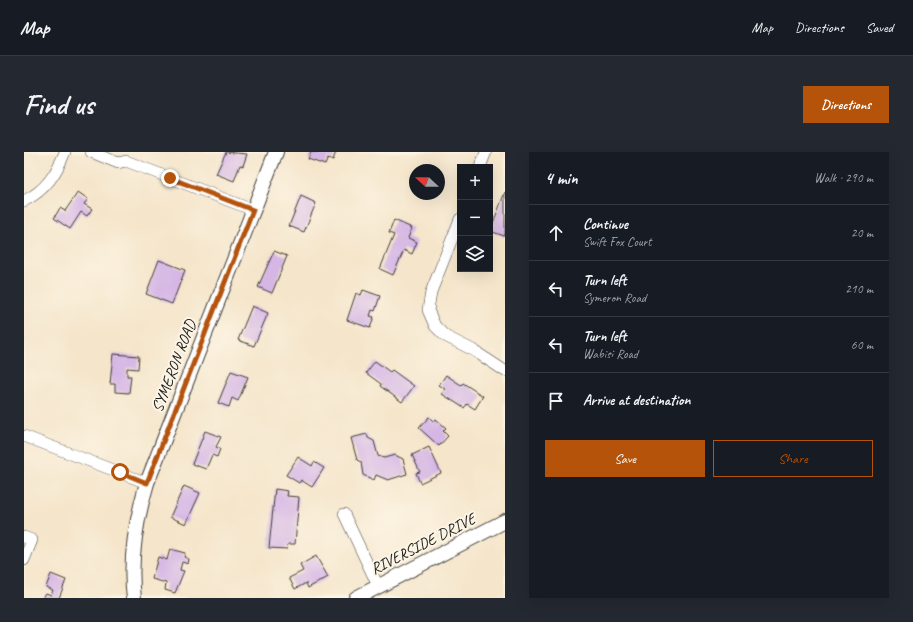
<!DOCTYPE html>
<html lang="en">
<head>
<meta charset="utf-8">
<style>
  body { margin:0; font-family:Caveat,sans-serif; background:#242831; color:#f1f3f6 }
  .controls { position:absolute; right:12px; top:12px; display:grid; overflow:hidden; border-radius:0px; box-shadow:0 4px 16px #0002 }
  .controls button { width:36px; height:36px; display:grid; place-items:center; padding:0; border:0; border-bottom:1px solid #363941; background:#171b24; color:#f1f3f6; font:20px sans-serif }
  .compass { position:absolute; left:385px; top:12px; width:36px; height:36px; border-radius:50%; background:#171b24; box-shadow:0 4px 16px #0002; rotate:292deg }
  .stop { position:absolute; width:12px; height:12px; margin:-9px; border:3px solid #b45309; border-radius:50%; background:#fff }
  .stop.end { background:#b45309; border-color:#fff; box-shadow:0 1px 4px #0008 }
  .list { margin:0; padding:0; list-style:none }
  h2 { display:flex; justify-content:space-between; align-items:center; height:52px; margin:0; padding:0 16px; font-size:17px }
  h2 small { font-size:13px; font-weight:400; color:#9ea1a6 }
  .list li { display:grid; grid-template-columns:26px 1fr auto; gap:12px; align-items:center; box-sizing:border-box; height:56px; padding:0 16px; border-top:1px solid #363941 }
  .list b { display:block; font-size:15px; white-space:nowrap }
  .list p { margin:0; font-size:13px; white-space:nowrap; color:#9ea1a6 }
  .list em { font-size:13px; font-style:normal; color:#9ea1a6 }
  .actions { display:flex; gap:8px; padding:12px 16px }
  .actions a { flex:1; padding:9px 0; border:1px solid #b45309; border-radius:0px; text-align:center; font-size:14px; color:#b45309 }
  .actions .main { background:#b45309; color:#fff }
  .icon { flex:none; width:22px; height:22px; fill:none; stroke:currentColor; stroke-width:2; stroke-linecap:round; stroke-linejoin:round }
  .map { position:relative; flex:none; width:481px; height:446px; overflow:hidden; border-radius:0px }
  header { display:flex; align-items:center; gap:24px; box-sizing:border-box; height:56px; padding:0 20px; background:#171b24; border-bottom:1px solid #363941 }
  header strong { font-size:19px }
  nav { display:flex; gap:22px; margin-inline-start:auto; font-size:14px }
  .intro { display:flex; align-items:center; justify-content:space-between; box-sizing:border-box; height:96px; padding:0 24px }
  h1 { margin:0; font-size:28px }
  .button { padding:10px 18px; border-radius:0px; background:#b45309; color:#fff; font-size:14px; font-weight:700 }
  main { display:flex; gap:24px; padding:0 24px }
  aside { flex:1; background:#171b24; border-radius:0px; box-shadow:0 4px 16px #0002 }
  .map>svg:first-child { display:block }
  .building { fill:#d5b6e5 }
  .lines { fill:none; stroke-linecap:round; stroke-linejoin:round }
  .minor-casing { stroke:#3d3a36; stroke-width:12 }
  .tertiary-casing { stroke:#3d3a36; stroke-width:16 }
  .minor { stroke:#fff; stroke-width:11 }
  .tertiary { stroke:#fff; stroke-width:14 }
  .route { stroke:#b45309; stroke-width:5 }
  .labels { text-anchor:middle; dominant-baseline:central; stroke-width:4; stroke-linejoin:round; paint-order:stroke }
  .street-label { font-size:16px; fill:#1c1c1c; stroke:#fcf5e5 }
</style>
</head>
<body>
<header>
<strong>Map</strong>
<nav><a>Map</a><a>Directions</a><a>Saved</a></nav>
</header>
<div class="intro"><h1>Find us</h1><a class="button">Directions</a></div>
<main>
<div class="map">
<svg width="481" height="446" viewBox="0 0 481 446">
  <rect width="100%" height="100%" fill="#fcf5e5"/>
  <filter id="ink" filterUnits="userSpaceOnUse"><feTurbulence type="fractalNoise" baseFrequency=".025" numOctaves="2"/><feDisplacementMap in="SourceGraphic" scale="8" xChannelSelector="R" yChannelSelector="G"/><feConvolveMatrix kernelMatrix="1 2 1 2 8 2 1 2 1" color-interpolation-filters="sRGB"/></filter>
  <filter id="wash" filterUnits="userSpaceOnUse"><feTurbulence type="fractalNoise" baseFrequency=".012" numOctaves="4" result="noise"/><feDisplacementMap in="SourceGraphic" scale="16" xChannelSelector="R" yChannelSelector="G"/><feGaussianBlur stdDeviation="0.9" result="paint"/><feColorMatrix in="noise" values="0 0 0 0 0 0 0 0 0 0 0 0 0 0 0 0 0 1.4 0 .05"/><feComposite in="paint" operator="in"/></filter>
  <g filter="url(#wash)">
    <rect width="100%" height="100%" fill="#f5e5ca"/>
    <g id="blocks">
      <g class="building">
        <polygon points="202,0 223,2 219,14 216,13 210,29 192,22"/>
        <polygon points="287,0 312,0 309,8 304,6 301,13 284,7"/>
        <polygon points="54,40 64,47 60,52 68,57 63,64 57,60 46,77 30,66 36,56 41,59"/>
        <polygon points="481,40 481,82 480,84 466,79"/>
        <polygon points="277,44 292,51 280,80 265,74"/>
        <polygon points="370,68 388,76 384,86 393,90 388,102 380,98 369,123 356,117 370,83 365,81"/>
        <polygon points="250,99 263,104 248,141 234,135"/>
        <polygon points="135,108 161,118 148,152 122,142"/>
        <polygon points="339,138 356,144 351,159 348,158 346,164 350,165 346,176 323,168 332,141 337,143"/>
        <polygon points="228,154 244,161 230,194 214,188"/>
        <polygon points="89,202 115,204 114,217 103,216 103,224 107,224 105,241 91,240 91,232 86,232"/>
        <polygon points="351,209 366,220 368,218 390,234 378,250 356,234 357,232 342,221"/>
        <polygon points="207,219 224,225 214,249 208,246 205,255 194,251"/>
        <polygon points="422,223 437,233 439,231 459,244 451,257 443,252 440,256 418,242 421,237 415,233"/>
        <polygon points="405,265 410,270 412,267 422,276 419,279 424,284 415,294 395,276"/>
        <polygon points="181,279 197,285 192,295 196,297 193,305 188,303 182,317 168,312"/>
        <polygon points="343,282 344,286 350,289 354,304 360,306 371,303 379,307 383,322 364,328 352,323 350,328 339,323 337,310 333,308 327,286"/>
        <polygon points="405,295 417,321 396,331 392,321 396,320 388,303"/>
        <polygon points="274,305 288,314 290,310 300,316 288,335 277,328 275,331 262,323"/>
        <polygon points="160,334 176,341 162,372 146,365"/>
        <polygon points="251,337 264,339 263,344 275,345 271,392 264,392 263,397 245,396"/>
        <polygon points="146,397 161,401 160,405 165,407 164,412 158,410 156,418 160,419 151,441 141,438 142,431 128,427 134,405 143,408"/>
        <polygon points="292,404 304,425 284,436 282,431 271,437 265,426 279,419 276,413"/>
        <polygon points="27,422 42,428 35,446 19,446 22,441 27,443 29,438 22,435"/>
      </g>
    </g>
  </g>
  <g filter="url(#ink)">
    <use href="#blocks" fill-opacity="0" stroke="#3d3a36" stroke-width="1"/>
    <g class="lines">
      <defs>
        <g id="minor">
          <polyline points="67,0 94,11 102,9 229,58"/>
          <polyline points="456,15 462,0"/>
          <path d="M 0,49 C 22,38 32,22 41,0"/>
          <polyline points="436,67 407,140 404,158 411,174 421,184 449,198 481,219"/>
          <polyline points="0,284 123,331"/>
          <polyline points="320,362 354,434"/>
          <polyline points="0,385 8,388 0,408"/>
        </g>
        <g id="tertiary">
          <path d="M 110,446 C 105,407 112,368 123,331 L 252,0"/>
          <polyline points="332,446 481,369"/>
        </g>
      </defs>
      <use href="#minor" class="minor-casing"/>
      <use href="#tertiary" class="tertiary-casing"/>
      <use href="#minor" class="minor"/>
      <use href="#tertiary" class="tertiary"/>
    </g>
  </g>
  <g class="lines" filter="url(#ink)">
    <polyline class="route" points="96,320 123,331 229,58 146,26"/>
  </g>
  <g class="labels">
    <g class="street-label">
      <text transform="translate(150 214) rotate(-69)">SYMERON ROAD</text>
      <text transform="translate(399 392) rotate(-27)">RIVERSIDE DRIVE</text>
    </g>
  </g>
</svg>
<div class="controls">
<button>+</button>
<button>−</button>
<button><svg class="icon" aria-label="layers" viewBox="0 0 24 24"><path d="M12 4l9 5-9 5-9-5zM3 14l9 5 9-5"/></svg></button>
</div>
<svg class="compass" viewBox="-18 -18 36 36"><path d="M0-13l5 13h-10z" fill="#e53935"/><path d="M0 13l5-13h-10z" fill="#9ea1a6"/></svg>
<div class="stop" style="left:96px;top:320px"></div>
<div class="stop end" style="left:146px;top:26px"></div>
</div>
<aside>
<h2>4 min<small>Walk · 290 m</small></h2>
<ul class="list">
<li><svg class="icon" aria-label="ahead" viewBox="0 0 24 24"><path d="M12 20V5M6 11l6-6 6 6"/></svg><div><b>Continue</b><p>Swift Fox Court</p></div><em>20 m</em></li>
<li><svg class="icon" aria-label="left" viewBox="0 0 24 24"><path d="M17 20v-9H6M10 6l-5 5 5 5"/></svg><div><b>Turn left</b><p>Symeron Road</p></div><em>210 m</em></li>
<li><svg class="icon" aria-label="left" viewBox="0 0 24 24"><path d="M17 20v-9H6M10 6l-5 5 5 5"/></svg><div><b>Turn left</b><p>Wabisi Road</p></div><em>60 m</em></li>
<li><svg class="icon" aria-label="arrive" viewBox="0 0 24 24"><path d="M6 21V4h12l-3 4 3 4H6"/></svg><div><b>Arrive at destination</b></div></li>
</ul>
<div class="actions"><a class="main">Save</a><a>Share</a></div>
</aside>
</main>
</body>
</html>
